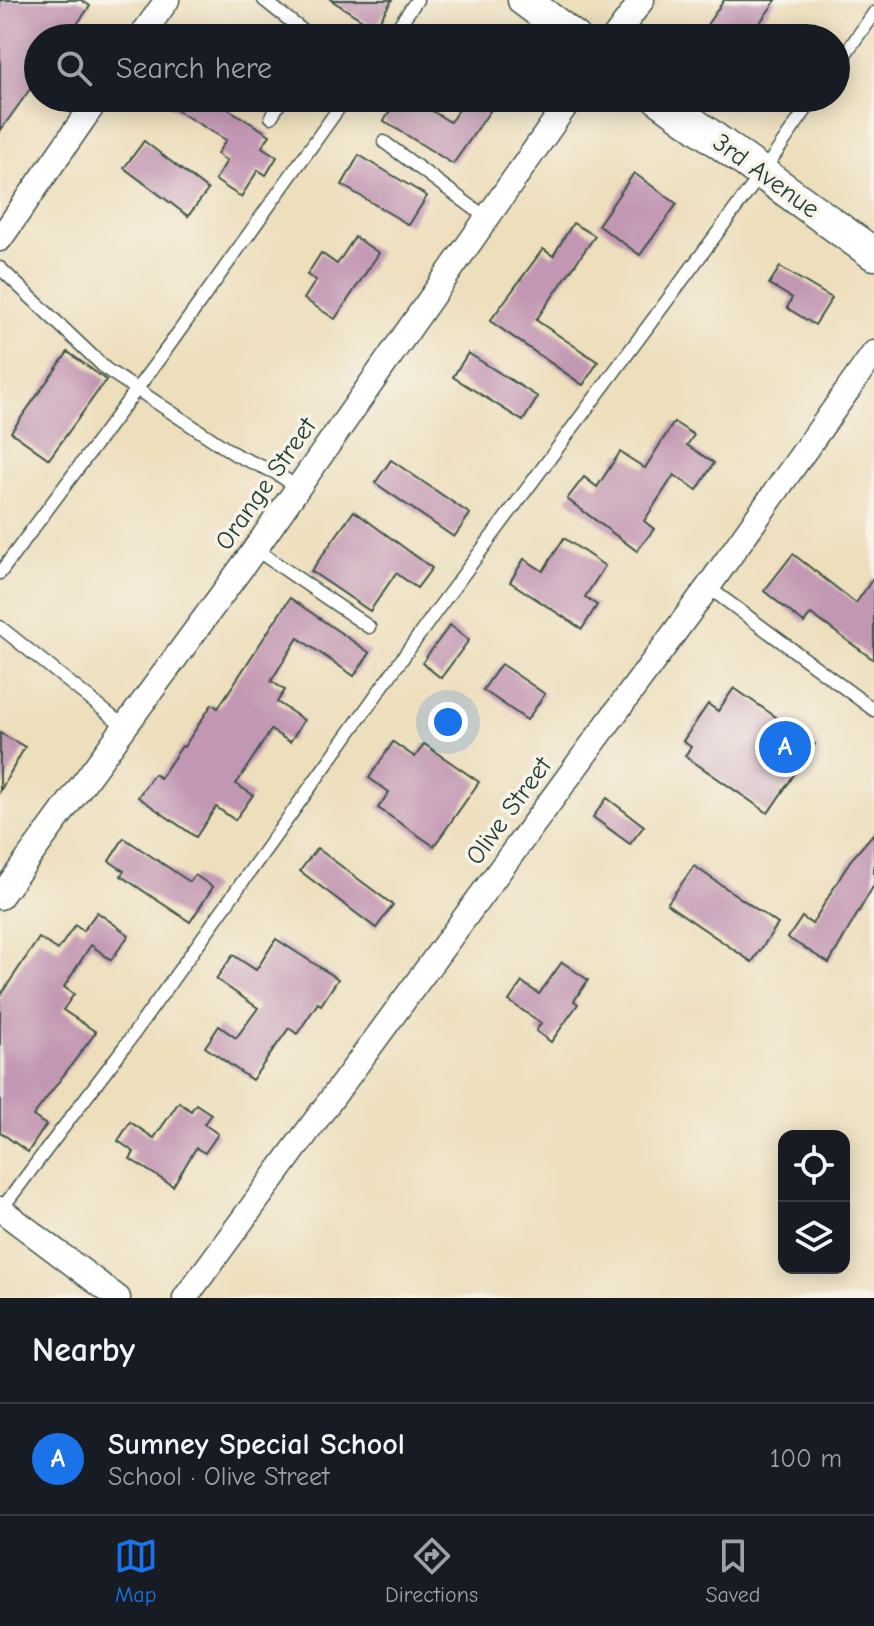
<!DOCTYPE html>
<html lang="en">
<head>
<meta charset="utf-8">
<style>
  body { margin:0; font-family:"Comic Neue",sans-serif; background:#242831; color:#f1f3f6 }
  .controls { position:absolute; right:24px; bottom:24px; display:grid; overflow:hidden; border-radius:16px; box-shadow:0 4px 20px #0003 }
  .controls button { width:72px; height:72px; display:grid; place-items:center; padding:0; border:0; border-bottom:2px solid #363941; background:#171b24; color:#f1f3f6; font:40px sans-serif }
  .you { position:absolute; left:448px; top:722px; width:28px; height:28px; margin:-20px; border:6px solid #fff; border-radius:50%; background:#1a73e8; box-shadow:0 0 0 12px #1a73e833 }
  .badge { display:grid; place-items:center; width:52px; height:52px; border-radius:50%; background:#1a73e8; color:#fff; font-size:26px; font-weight:700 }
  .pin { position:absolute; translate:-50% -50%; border:4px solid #fff; box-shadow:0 2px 8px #0006 }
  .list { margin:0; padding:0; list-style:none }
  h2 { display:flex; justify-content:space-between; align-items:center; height:104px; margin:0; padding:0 32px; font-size:34px }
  h2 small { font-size:26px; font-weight:400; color:#9ea1a6 }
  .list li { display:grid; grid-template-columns:52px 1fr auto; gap:24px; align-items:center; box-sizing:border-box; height:112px; padding:0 32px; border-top:2px solid #363941 }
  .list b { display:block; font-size:30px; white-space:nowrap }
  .list p { margin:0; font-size:26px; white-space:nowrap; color:#9ea1a6 }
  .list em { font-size:26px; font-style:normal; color:#9ea1a6 }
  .icon { flex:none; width:44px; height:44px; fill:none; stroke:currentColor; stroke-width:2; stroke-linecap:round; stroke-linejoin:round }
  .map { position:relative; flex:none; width:874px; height:1298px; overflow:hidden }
  .search { position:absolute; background:#171b24; box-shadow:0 4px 20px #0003; left:24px; right:24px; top:24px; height:88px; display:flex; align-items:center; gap:20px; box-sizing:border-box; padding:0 28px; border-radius:44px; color:#9ea1a6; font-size:30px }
  .sheet { height:216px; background:#171b24 }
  nav { display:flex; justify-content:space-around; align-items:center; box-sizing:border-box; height:112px; border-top:2px solid #363941; background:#171b24; font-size:22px; color:#9ea1a6 }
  nav a { display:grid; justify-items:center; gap:4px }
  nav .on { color:#1a73e8 }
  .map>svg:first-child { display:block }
  .building { fill:#c297b3 }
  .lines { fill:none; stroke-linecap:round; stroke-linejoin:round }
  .service-casing { stroke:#3e5548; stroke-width:15 }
  .minor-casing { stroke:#3e5548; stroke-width:27 }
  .tertiary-casing { stroke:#3e5548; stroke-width:35 }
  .service { stroke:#fff; stroke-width:12 }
  .minor { stroke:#fff; stroke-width:24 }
  .tertiary { stroke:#fff; stroke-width:32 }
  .labels { text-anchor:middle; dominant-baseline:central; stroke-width:7; stroke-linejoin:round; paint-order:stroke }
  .street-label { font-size:26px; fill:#1f3d34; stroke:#f7f3e8 }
</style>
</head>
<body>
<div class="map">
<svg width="874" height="1298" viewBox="0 0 874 1298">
  <rect width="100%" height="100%" fill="#f7f3e8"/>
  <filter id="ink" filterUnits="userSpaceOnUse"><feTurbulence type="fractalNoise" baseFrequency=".0125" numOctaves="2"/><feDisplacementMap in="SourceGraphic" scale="16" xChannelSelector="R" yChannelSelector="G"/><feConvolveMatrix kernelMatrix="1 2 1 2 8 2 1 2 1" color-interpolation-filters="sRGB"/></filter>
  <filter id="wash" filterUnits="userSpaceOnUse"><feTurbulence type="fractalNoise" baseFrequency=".006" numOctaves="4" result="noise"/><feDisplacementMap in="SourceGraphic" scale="32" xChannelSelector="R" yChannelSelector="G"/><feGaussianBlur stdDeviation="1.8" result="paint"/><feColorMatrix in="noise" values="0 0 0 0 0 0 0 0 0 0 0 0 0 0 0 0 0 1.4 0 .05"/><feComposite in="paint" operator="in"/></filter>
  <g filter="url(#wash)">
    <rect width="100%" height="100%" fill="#eddebc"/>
    <g id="blocks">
      <g class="building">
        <polygon points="0,0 81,0 90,6 67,38 38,38 38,78 0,131"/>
        <polygon points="331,0 392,0 375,28"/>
        <polygon points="724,0 776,0 749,38 698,38"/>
        <polygon points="156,98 231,98 225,107 270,135 262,147 277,157 266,175 258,170 241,197 215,180 227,161 217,154 226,140"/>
        <polygon points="398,98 411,98 450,122 468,98 499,98 453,164 384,121"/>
        <polygon points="144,141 208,190 188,216 124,168"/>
        <polygon points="359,155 427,196 409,225 342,185"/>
        <polygon points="634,173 677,204 640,255 598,225"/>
        <polygon points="573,223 595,236 536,320 598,362 583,385 490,321 543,249 553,256"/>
        <polygon points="355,237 379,253 335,319 304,299 316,280 307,275 321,253 337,264"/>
        <polygon points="780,267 832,298 815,325 787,308 792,298 769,284"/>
        <polygon points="68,352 106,380 49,459 11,432"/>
        <polygon points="468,353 538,397 523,421 453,377"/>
        <polygon points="674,422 694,435 687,445 714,463 697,490 674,475 644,521 654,529 637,551 567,499 584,477 597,487 620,452 645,468"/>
        <polygon points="391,460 470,514 454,537 375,483"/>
        <polygon points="354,511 432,568 417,588 396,573 370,611 311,571"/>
        <polygon points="564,538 605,566 585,597 597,605 582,629 510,582 524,559 543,571"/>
        <polygon points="793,554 856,603 874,577 874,660 811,614 804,623 764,591"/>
        <polygon points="290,598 370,653 354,676 298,638 271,681 285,690 277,702 304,720 290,742 271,730 236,784 253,795 235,820 216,807 196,837 138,797 154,774 160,778 182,746 184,747 212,704 218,708"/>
        <polygon points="450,625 469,640 441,678 422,663"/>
        <polygon points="501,664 545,694 527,720 483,690"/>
        <polygon points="734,688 815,744 768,813 685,756 691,747 683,741 708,704 718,711"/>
        <polygon points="0,733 25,747 0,791"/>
        <polygon points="393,742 415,757 424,744 479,782 434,846 378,808 389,792 369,778"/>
        <polygon points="607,798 644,826 630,844 593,817"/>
        <polygon points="874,833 874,885 829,963 788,938 802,917 812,924 850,861"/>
        <polygon points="124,838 190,882 195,875 213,887 190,922 121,876 124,871 109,861"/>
        <polygon points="317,848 393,905 376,928 300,871"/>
        <polygon points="694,866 778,924 752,962 667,904"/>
        <polygon points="97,912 129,935 111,960 91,945 64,987 74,994 63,1010 96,1032 33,1116 46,1125 28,1152 0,1132 0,996 39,938 58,950 75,925 83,931"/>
        <polygon points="276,939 338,979 321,1005 318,1003 297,1034 289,1028 252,1080 205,1047 219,1026 236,1038 258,1008 216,979 233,955 256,970"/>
        <polygon points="562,962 588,980 574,1001 578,1004 551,1042 536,1031 541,1023 509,1001 522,982 539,994"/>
        <polygon points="179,1102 191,1111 196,1104 211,1114 204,1124 218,1134 205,1153 196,1148 173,1186 130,1159 134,1152 118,1141 130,1122 154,1138"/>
      </g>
    </g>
  </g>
  <g filter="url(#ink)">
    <use href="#blocks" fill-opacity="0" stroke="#3e5548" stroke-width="2"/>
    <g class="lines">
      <defs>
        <g id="service">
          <polyline points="264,0 312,38"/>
          <polyline points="390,38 417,0"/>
          <polyline points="836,67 874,13"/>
          <polyline points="271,117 283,98"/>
          <polyline points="384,142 487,218"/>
          <polyline points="0,268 106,369 236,455 276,473 298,488"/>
          <polyline points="255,549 369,627"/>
          <polyline points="0,573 168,347 346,98"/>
          <polyline points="708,587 874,710"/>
          <polyline points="0,627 125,727"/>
          <polyline points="0,1211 125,1046 437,610 762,173 814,98"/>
        </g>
        <g id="minor">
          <polyline points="140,38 167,0"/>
          <polyline points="614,38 642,0"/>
          <polyline points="0,239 98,98"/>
          <polyline points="0,897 253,552 571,98"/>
          <polyline points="0,1209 118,1298"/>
          <polyline points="185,1298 708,587 874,353"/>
        </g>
        <g id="tertiary">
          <polyline points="524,0 575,38"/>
          <polyline points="658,98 874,254"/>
        </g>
      </defs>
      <use href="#service" class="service-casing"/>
      <use href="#minor" class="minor-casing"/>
      <use href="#tertiary" class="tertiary-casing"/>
      <use href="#service" class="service"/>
      <use href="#minor" class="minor"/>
      <use href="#tertiary" class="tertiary"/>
    </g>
  </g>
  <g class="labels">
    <g class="street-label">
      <text transform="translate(766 176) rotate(36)">3rd Avenue</text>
      <text transform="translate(266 484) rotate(-55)">Orange Street</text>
      <text transform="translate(509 811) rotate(-54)">Olive Street</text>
    </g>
  </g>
</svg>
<div class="controls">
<button><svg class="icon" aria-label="locate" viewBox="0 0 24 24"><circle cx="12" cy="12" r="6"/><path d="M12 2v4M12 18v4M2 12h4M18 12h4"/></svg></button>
<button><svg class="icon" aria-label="layers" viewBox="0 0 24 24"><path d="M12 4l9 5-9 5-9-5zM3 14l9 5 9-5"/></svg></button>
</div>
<div class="you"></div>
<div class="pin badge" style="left:785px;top:747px">A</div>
<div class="search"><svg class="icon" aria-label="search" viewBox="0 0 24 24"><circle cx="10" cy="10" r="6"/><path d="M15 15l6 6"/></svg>Search here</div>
</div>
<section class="sheet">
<h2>Nearby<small></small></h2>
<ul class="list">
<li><span class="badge">A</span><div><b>Sumney Special School</b><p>School · Olive Street</p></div><em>100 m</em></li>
</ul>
</section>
<nav>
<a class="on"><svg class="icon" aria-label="map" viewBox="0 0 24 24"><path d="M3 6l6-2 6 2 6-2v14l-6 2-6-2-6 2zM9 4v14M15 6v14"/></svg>Map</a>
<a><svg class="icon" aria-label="directions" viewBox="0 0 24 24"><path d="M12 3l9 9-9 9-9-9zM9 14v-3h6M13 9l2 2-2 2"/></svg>Directions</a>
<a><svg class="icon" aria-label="saved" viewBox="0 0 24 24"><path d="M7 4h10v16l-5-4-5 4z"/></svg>Saved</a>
</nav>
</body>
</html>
